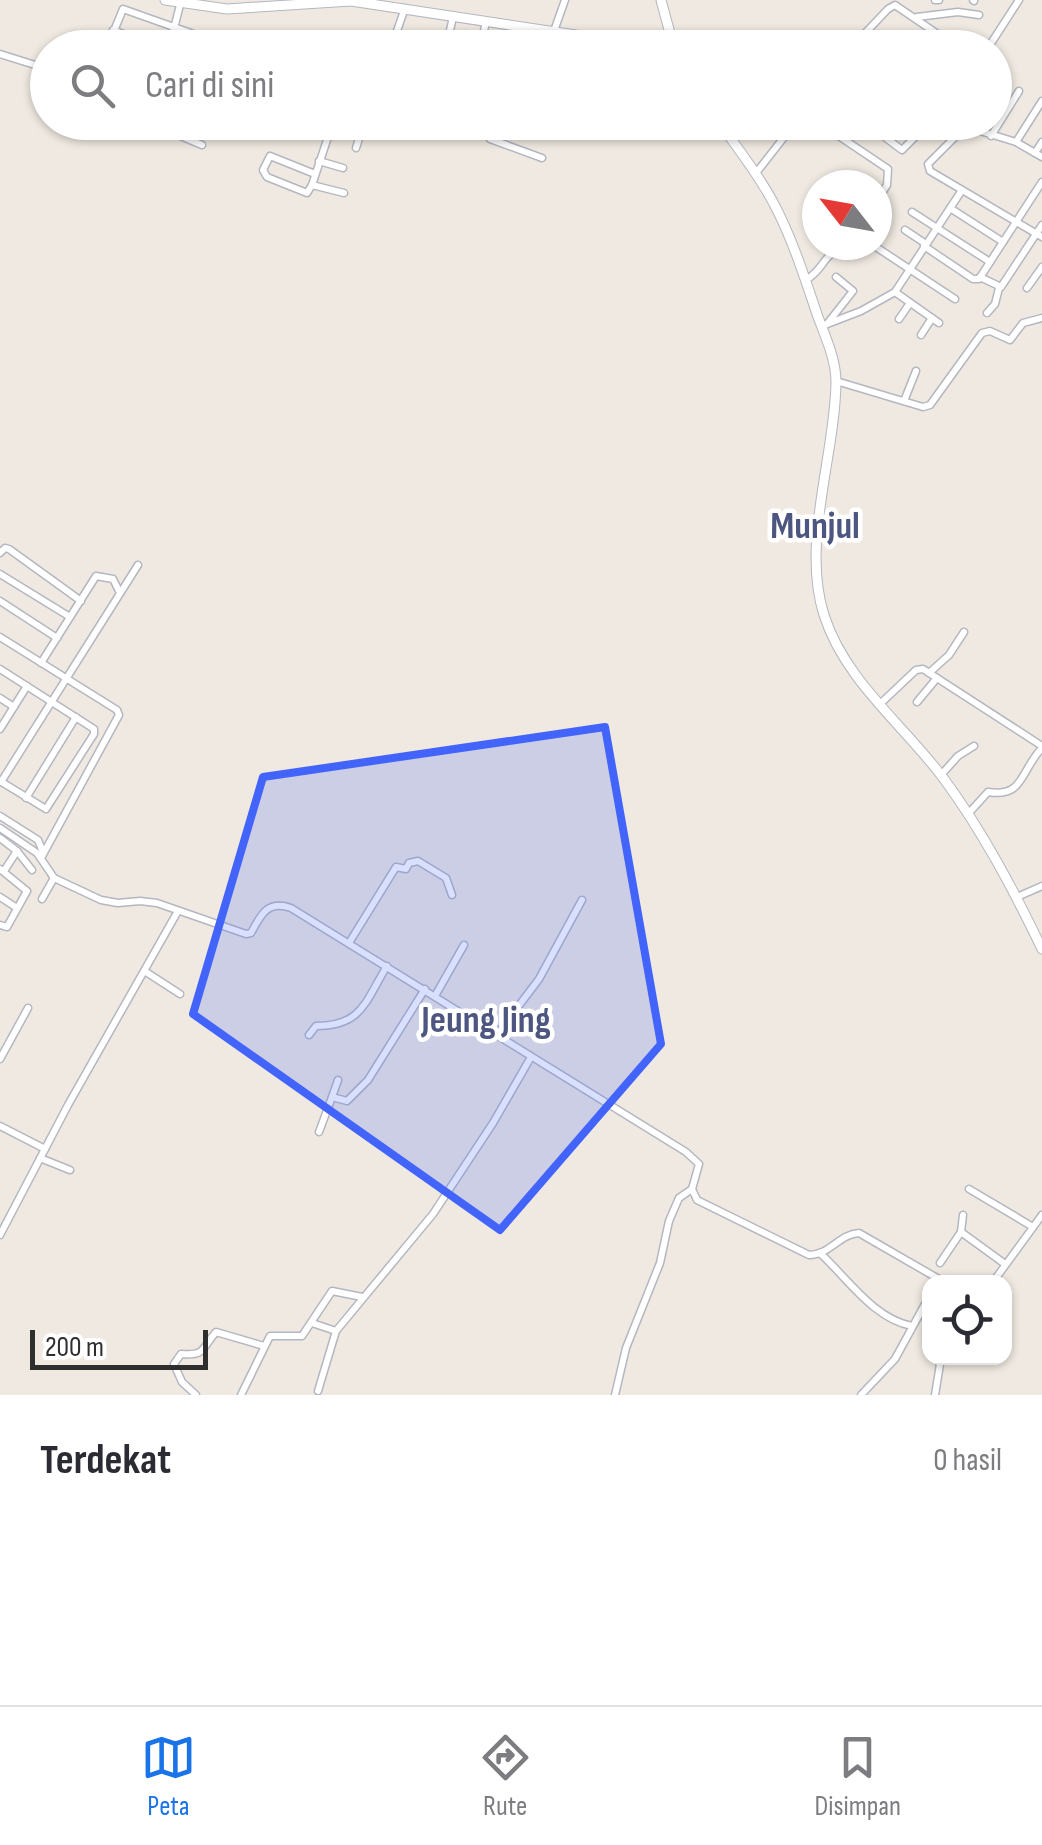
<!DOCTYPE html>
<html lang="id">
<head>
<meta charset="utf-8">
<style>
  body { margin:0; font-family:"Sofia Sans Condensed",sans-serif; background:#f2f2f3; color:#2b2b33 }
  .controls { position:absolute; right:30px; bottom:30px; display:grid; overflow:hidden; border-radius:20px; box-shadow:0 2px 8px #0004 }
  .controls button { width:90px; height:90px; display:grid; place-items:center; padding:0; border:0; border-bottom:2px solid #e1e1e2; background:#fff; color:#2b2b33; font:50px sans-serif }
  .compass { position:absolute; left:802px; top:170px; width:90px; height:90px; border-radius:50%; background:#fff; box-shadow:0 2px 8px #0004; rotate:301deg }
  .scale { position:absolute; left:30px; bottom:25px; width:178px; box-sizing:border-box; padding-left:10px; border:5px solid #2e2e2e; border-top:0; font-size:28px; line-height:35px; white-space:nowrap; color:#2e2e2e; -webkit-text-stroke:8px #fff; paint-order:stroke }
  .list { margin:0; padding:0; list-style:none }
  h2 { display:flex; justify-content:space-between; align-items:center; height:130px; margin:0; padding:0 40px; font-size:42px }
  h2 small { font-size:32px; font-weight:400; color:#7c7c81 }
  .icon { flex:none; width:55px; height:55px; fill:none; stroke:currentColor; stroke-width:2; stroke-linecap:round; stroke-linejoin:round }
  .map { position:relative; flex:none; width:1042px; height:1395px; overflow:hidden }
  .search { position:absolute; background:#fff; box-shadow:0 2px 8px #0004; left:30px; right:30px; top:30px; height:110px; display:flex; align-items:center; gap:25px; box-sizing:border-box; padding:0 35px; border-radius:55px; color:#7c7c81; font-size:38px }
  .sheet { height:310px; background:#fff }
  nav { display:flex; justify-content:space-around; align-items:center; box-sizing:border-box; height:140px; border-top:2px solid #e1e1e2; background:#fff; font-size:28px; color:#7c7c81 }
  nav a { display:grid; justify-items:center; gap:5px }
  nav .on { color:#1a73e8 }
  .map>svg:first-child { display:block }
  .lines { fill:none; stroke-linecap:round; stroke-linejoin:round }
  .minor-casing { stroke:#b4b7c1; stroke-width:9 }
  .tertiary-casing { stroke:#b4b7c1; stroke-width:11 }
  .minor { stroke:#fff; stroke-width:6 }
  .tertiary { stroke:#fff; stroke-width:9 }
  .marked { fill:#4264fb; fill-opacity:0.2; stroke:#4264fb; stroke-width:8; stroke-linejoin:round }
  .labels { text-anchor:middle; dominant-baseline:central; stroke-width:9; stroke-linejoin:round; paint-order:stroke }
  .quarter-label { font-size:38px; font-weight:bold; fill:#4d5680; stroke:#fff }
</style>
</head>
<body>
<div class="map">
<svg width="1042" height="1395" viewBox="0 0 1042 1395">
  <rect width="100%" height="100%" fill="#efe9e1"/>
  <g class="lines">
    <defs>
      <g id="minor">
        <polyline points="935,0 939,0"/>
        <polyline points="973,0 974,1"/>
        <polyline points="917,17 958,12 979,15"/>
        <polyline points="113,30 159,48"/>
        <polyline points="554,31 565,0"/>
        <polyline points="107,48 123,9 233,48"/>
        <polyline points="169,48 181,1"/>
        <polyline points="391,48 405,8"/>
        <polyline points="446,48 453,17"/>
        <polyline points="480,48 486,22"/>
        <polyline points="851,48 888,9 895,5 958,48"/>
        <polyline points="988,48 1019,0"/>
        <polyline points="0,54 48,69"/>
        <polyline points="994,86 999,79"/>
        <polyline points="147,122 202,145"/>
        <polyline points="461,122 488,132"/>
        <polyline points="491,122 487,135 490,139 542,158"/>
        <polyline points="818,122 888,169 887,185 877,201"/>
        <polyline points="896,122 886,138 902,150 930,122"/>
        <polyline points="970,122 928,164 930,171 1042,237"/>
        <polyline points="967,127 1016,142 1042,157"/>
        <polyline points="725,132 736,122"/>
        <polyline points="867,134 874,122"/>
        <polyline points="991,136 1019,91"/>
        <polyline points="1016,142 1042,101"/>
        <polyline points="356,148 364,122"/>
        <polyline points="1035,153 1042,142"/>
        <polyline points="319,161 343,168"/>
        <polyline points="756,173 796,122"/>
        <polyline points="315,174 270,156 263,170 267,177 307,193 312,185 333,122"/>
        <polyline points="312,185 344,193"/>
        <polyline points="950,208 1003,242"/>
        <polyline points="912,212 990,262"/>
        <polyline points="905,230 926,244"/>
        <polyline points="873,245 955,299"/>
        <polyline points="924,246 973,279 979,279 1042,182"/>
        <polyline points="980,277 1001,287 1042,225"/>
        <path d="M 806,280 C 826,268 821,254 848,245"/>
        <polyline points="1027,288 1042,267"/>
        <polyline points="895,292 939,323"/>
        <polyline points="987,313 995,304 999,288"/>
        <polyline points="899,319 910,303"/>
        <polyline points="827,324 853,291 836,277"/>
        <polyline points="822,326 861,311 895,292 962,190"/>
        <polyline points="921,335 932,318"/>
        <polyline points="836,381 923,407 930,405 982,333 990,331 1010,340 1023,323 1042,318"/>
        <polyline points="904,401 916,371"/>
        <polyline points="0,553 5,548 9,549 81,601"/>
        <polyline points="0,574 70,617"/>
        <polyline points="0,601 57,638"/>
        <polyline points="0,637 117,710 119,715 41,858"/>
        <polyline points="41,663 96,576 113,579 119,591"/>
        <polyline points="0,669 94,729 94,734 46,809 0,781"/>
        <polyline points="929,673 949,655 964,632"/>
        <polyline points="0,698 14,707"/>
        <polyline points="917,702 937,678"/>
        <polyline points="880,704 916,670 923,669 1042,746"/>
        <polyline points="0,729 27,686"/>
        <polyline points="941,775 958,756 974,746"/>
        <polyline points="1,782 138,565"/>
        <polyline points="26,798 76,717"/>
        <path d="M 968,814 L 988,792 C 1024,798 1020,771 1042,748"/>
        <polyline points="0,816 38,840 43,852"/>
        <path d="M 0,828 L 37,853 L 54,878 L 101,900 L 118,903 L 140,901 L 157,903 L 246,934 L 251,933 C 261,914 268,900 291,908 L 686,1152 L 699,1164 L 692,1189 L 697,1200 L 809,1255 C 830,1255 839,1234 859,1233 L 944,1282"/>
        <polyline points="0,838 17,851 32,870"/>
        <polyline points="0,869 27,891 7,927 0,925"/>
        <polyline points="4,871 17,851"/>
        <polyline points="0,897 17,908"/>
        <polyline points="1017,897 1042,886"/>
        <polyline points="42,899 54,878"/>
        <polyline points="349,943 396,867 406,869 409,863 418,861 446,878 452,895"/>
        <polyline points="146,972 180,994"/>
        <polyline points="435,996 464,945"/>
        <path d="M 309,1035 L 316,1026 C 362,1026 365,1002 387,966"/>
        <polyline points="496,1036 539,979 582,900"/>
        <polyline points="0,1059 28,1008"/>
        <polyline points="332,1097 338,1080"/>
        <polyline points="0,1126 45,1149"/>
        <polyline points="319,1132 332,1097 347,1101 368,1080 425,989"/>
        <polyline points="40,1158 70,1170"/>
        <polyline points="969,1189 1033,1227"/>
        <polyline points="961,1232 1005,1264"/>
        <polyline points="0,1235 68,1105 178,911"/>
        <path d="M 821,1254 C 848,1279 874,1319 912,1326"/>
        <polyline points="940,1263 961,1232 963,1215"/>
        <polyline points="993,1282 1042,1215"/>
        <polyline points="312,1323 336,1331"/>
        <polyline points="318,1391 336,1331 433,1214 493,1123 531,1057"/>
        <path d="M 196,1395 L 182,1382 L 174,1364 L 181,1354 C 206,1356 201,1349 216,1332 L 264,1346"/>
        <polyline points="241,1395 270,1336 302,1336 332,1291 362,1297"/>
        <polyline points="615,1395 626,1348 660,1263 669,1221 679,1198 692,1189"/>
        <polyline points="861,1395 895,1359 930,1295"/>
        <polyline points="935,1395 941,1358"/>
      </g>
      <g id="tertiary">
        <polyline points="165,0 227,9 351,1 602,39 624,48"/>
        <polyline points="661,0 674,48"/>
        <path d="M 719,122 C 738,149 759,175 774,204 C 793,240 805,279 818,317 C 826,338 836,360 836,382 C 835,457 801,543 824,615 C 845,681 904,725 944,779 C 983,832 1013,889 1042,949"/>
      </g>
    </defs>
    <use href="#minor" class="minor-casing"/>
    <use href="#tertiary" class="tertiary-casing"/>
    <use href="#minor" class="minor"/>
    <use href="#tertiary" class="tertiary"/>
  </g>
  <path class="marked" d="M 605,727 L 661,1044 L 500,1230 L 193,1014 L 263,777 Z"/>
  <g class="labels">
    <g class="quarter-label">
      <text x="815" y="526">Munjul</text>
      <text x="486" y="1020">Jeung Jing</text>
    </g>
  </g>
</svg>
<div class="controls">
<button><svg class="icon" aria-label="locate" viewBox="0 0 24 24"><circle cx="12" cy="12" r="6"/><path d="M12 2v4M12 18v4M2 12h4M18 12h4"/></svg></button>
</div>
<svg class="compass" viewBox="-18 -18 36 36"><path d="M0-13l5 13h-10z" fill="#e53935"/><path d="M0 13l5-13h-10z" fill="#7c7c81"/></svg>
<div class="scale">200 m</div>
<div class="search"><svg class="icon" aria-label="search" viewBox="0 0 24 24"><circle cx="10" cy="10" r="6"/><path d="M15 15l6 6"/></svg>Cari di sini</div>
</div>
<section class="sheet">
<h2>Terdekat<small>0 hasil</small></h2>
<ul class="list">
</ul>
</section>
<nav>
<a class="on"><svg class="icon" aria-label="map" viewBox="0 0 24 24"><path d="M3 6l6-2 6 2 6-2v14l-6 2-6-2-6 2zM9 4v14M15 6v14"/></svg>Peta</a>
<a><svg class="icon" aria-label="directions" viewBox="0 0 24 24"><path d="M12 3l9 9-9 9-9-9zM9 14v-3h6M13 9l2 2-2 2"/></svg>Rute</a>
<a><svg class="icon" aria-label="saved" viewBox="0 0 24 24"><path d="M7 4h10v16l-5-4-5 4z"/></svg>Disimpan</a>
</nav>
</body>
</html>
